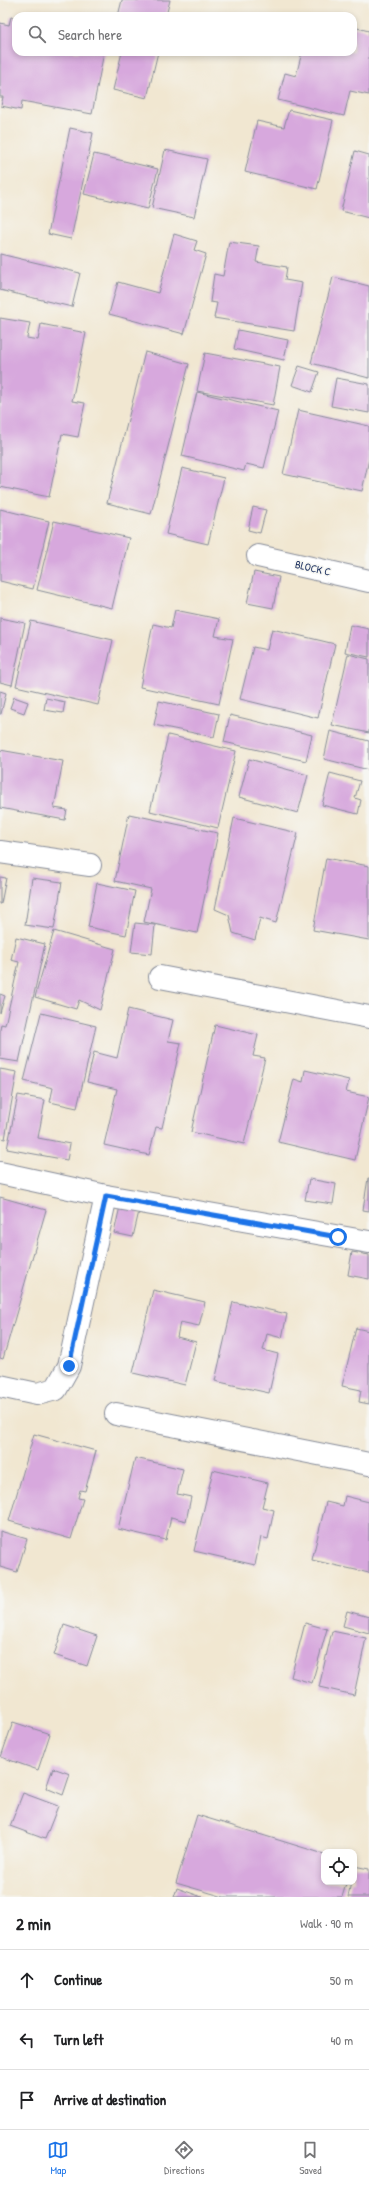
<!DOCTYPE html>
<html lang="en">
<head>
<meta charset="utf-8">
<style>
  body { margin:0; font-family:"Patrick Hand",sans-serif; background:#f6f6f6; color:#202124 }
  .controls { position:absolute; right:12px; bottom:12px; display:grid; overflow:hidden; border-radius:8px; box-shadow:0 2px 6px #0003 }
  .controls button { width:36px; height:36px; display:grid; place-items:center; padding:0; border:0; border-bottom:1px solid #e0e0e0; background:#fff; color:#202124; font:20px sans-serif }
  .stop { position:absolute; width:12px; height:12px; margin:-9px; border:3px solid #1a73e8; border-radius:50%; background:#fff }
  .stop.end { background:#1a73e8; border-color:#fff; box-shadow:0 1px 4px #0008 }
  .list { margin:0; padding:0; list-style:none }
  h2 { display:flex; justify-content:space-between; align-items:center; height:52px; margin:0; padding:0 16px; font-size:17px }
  h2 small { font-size:13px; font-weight:400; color:#757577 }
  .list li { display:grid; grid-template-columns:26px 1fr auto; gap:12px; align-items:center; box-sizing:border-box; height:60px; padding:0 16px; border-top:1px solid #e0e0e0 }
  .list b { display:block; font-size:15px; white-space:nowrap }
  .list em { font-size:13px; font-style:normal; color:#757577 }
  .icon { flex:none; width:22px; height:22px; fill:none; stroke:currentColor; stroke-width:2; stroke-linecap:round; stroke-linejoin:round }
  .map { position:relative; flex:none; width:369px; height:1897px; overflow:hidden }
  .search { position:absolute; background:#fff; box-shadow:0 2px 6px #0003; left:12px; right:12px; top:12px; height:44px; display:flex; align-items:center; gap:10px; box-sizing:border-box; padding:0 14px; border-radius:12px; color:#757577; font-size:15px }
  .sheet { height:232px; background:#fff }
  nav { display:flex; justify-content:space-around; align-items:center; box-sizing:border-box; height:56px; border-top:1px solid #e0e0e0; background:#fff; font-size:11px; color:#757577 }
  nav a { display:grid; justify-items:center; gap:2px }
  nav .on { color:#1a73e8 }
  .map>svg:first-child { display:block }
  .building { fill:#d7a8dd }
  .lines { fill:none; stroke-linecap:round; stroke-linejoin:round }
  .minor-casing { stroke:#868b98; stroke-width:24 }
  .minor { stroke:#fff; stroke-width:22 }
  .route { stroke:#1a73e8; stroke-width:5 }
  .labels { text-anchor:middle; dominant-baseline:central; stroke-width:3; stroke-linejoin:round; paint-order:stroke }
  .street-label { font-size:11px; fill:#1b2f5e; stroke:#f6f6f2 }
</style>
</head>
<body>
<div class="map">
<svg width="369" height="1897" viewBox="0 0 369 1897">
  <rect width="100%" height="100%" fill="#f6f6f2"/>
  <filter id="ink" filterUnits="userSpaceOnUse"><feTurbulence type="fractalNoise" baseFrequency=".025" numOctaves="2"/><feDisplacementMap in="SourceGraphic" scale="8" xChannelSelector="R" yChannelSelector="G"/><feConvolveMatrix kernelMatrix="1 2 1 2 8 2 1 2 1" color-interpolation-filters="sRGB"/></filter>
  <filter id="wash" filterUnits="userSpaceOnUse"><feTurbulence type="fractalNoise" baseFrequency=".012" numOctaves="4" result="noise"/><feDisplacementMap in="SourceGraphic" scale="16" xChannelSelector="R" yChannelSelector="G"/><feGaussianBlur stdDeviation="0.9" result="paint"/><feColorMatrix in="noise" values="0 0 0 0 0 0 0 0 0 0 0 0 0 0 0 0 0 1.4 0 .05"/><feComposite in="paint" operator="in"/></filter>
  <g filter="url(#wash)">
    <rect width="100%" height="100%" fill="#f1e7d1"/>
    <g id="blocks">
      <g class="building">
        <polygon points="122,0 170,0 166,16 118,16"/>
        <polygon points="11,17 16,18 16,52 104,52 92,114 22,101 21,110 1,106 3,97 0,97 0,23 9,25"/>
        <polygon points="353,27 369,31 369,95 350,91 344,116 278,100 285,73 296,76 302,52 353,52"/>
        <polygon points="122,52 158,52 147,98 113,90"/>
        <polygon points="289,110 333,120 317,189 245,172 257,121 284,127"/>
        <polygon points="70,128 93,133 71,239 48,234"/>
        <polygon points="165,150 207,159 194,217 152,208"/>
        <polygon points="355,151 369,155 369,218 341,211"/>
        <polygon points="94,154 158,169 148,209 84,194"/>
        <polygon points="174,234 197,241 194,250 206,254 184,334 109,314 118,282 158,293"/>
        <polygon points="229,242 259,246 256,262 287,267 285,280 302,283 294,331 214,318 217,303 210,302 214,274 223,276"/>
        <polygon points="0,254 80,273 72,307 0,290"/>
        <polygon points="333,277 369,286 369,378 311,363"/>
        <polygon points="0,318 30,323 27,338 38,340 41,324 86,333 72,401 85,403 78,437 62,434 49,497 0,487"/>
        <polygon points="238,330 288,340 284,360 234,349"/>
        <polygon points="145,352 189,364 151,514 107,503"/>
        <polygon points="205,353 280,367 273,405 197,391"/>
        <polygon points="299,366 319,372 312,392 292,385"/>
        <polygon points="336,378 369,384 369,413 331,406"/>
        <polygon points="197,392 278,411 264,468 246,464 244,471 182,456"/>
        <polygon points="298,410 369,426 369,459 362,491 283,474"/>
        <polygon points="182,468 224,478 208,544 166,534"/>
        <polygon points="253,507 266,510 260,533 248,530"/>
        <polygon points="0,509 49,521 33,589 0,581"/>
        <polygon points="54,521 129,538 112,608 37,590"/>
        <polygon points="254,572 279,577 273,608 247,603"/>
        <polygon points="175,610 219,619 215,636 233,639 219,704 140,687 153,624 171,628"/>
        <polygon points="0,618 25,623 12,685 0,682"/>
        <polygon points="31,621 113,640 98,705 16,686"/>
        <polygon points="350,625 369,629 369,657 345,652"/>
        <polygon points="272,629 335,644 318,718 240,699 253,647 267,650"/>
        <polygon points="348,654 369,659 369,733 332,725"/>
        <polygon points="0,691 6,693 1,714 0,714"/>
        <polygon points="14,697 28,702 24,713 10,708"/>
        <polygon points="46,698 65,702 63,713 44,710"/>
        <polygon points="159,701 219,714 214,737 154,725"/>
        <polygon points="230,715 312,735 306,761 224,742"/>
        <polygon points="330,731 369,741 369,770 324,759"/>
        <polygon points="168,735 236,751 218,828 150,811"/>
        <polygon points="0,750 63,761 54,808 67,810 65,820 0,808"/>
        <polygon points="249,759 308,775 298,813 239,797"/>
        <polygon points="330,773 360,781 355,798 361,800 358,814 322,805"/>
        <polygon points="129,814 218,833 197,933 144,922 151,889 115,881"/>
        <polygon points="234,818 298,833 276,923 260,918 255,940 233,933 229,915 215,909"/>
        <polygon points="326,858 369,866 369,940 313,930"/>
        <polygon points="0,877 6,878 1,904 0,904"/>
        <polygon points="32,878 62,882 54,929 25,925"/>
        <polygon points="97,883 135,891 126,935 88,927"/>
        <polygon points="135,923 155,925 152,954 131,952"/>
        <polygon points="54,931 115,949 100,1010 79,1000 76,1009 35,997"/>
        <polygon points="16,937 45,944 19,1062 0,1059 0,1030 1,1024 5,1025 19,962 11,960"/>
        <polygon points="0,994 5,996 0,1013"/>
        <polygon points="128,1009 173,1020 168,1041 181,1043 162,1128 156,1127 149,1155 104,1145 117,1089 87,1082 94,1052 117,1058"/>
        <polygon points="41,1013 96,1026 77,1108 50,1102 53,1088 24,1081"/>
        <polygon points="215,1025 258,1035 253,1056 265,1058 244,1144 191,1132"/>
        <polygon points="0,1069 17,1072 5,1139 0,1138"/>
        <polygon points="305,1070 349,1080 346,1092 369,1097 355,1160 278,1142 294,1079 303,1082"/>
        <polygon points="18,1095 45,1100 38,1138 70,1144 67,1160 7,1149"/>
        <polygon points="368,1178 369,1178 369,1211 363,1210"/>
        <polygon points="309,1179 336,1184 333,1204 305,1200"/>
        <polygon points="0,1197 46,1210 3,1359 0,1358"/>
        <polygon points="121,1202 140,1207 133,1237 114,1233"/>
        <polygon points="352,1252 369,1255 369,1279 348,1275"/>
        <polygon points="153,1290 205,1302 199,1326 180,1322 177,1337 196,1342 185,1385 133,1373"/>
        <polygon points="233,1302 287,1314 282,1338 267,1334 263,1350 278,1354 269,1393 215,1381"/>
        <polygon points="356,1328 369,1331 369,1404 359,1402 361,1390 342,1386"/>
        <polygon points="34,1434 96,1451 85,1491 80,1490 78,1498 83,1499 71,1539 9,1521"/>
        <polygon points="135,1458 183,1469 177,1494 191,1497 186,1521 171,1517 166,1540 118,1529"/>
        <polygon points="213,1470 268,1483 262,1507 274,1510 268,1539 261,1537 255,1565 194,1551"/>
        <polygon points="345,1496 369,1502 369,1573 312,1560 326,1502 343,1506"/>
        <polygon points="0,1531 27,1539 17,1572 0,1567"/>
        <polygon points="347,1611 369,1617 369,1633 343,1626"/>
        <polygon points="305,1623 327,1629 312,1683 291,1677"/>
        <polygon points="64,1625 97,1636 87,1666 54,1655"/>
        <polygon points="332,1631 366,1638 354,1695 319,1687"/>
        <polygon points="13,1722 50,1734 38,1770 1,1757"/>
        <polygon points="53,1768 70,1774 63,1795 46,1788"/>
        <polygon points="23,1793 58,1806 45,1839 10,1826"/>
        <polygon points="197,1815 324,1854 324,1882 346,1884 342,1897 224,1897 176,1883"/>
        <polygon points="354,1866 369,1869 369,1897 348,1897 351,1882 354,1882"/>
        <polygon points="177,1888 202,1897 174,1897"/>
      </g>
    </g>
  </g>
  <g filter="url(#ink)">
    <use href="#blocks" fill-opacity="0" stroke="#868b98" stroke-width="1"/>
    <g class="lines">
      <defs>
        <g id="minor">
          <polyline points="258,556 369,581"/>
          <polyline points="0,852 90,865"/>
          <polyline points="160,977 369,1017"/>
          <polyline points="0,1173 106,1196 369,1242"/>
          <polyline points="0,1386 37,1394 56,1389 69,1366 106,1196"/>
          <polyline points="116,1414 369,1464"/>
        </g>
      </defs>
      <use href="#minor" class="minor-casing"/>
      <use href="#minor" class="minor"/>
    </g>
  </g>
  <g class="lines" filter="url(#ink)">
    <polyline class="route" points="69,1366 106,1196 338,1237"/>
  </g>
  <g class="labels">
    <g class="street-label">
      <text transform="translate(313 568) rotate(13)">BLOCK C</text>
    </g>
  </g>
</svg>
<div class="controls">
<button><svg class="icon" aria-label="locate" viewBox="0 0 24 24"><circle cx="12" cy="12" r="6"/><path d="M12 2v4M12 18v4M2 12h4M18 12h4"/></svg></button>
</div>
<div class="stop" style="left:338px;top:1237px"></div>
<div class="stop end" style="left:69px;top:1366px"></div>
<div class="search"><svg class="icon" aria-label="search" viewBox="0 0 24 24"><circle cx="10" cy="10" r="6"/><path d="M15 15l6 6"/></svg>Search here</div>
</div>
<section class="sheet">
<h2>2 min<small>Walk · 90 m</small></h2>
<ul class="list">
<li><svg class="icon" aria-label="ahead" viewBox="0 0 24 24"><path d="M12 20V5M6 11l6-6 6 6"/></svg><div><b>Continue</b></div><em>50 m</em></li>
<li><svg class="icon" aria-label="left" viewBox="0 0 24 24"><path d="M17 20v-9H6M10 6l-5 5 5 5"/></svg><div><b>Turn left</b></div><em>40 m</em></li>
<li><svg class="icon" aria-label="arrive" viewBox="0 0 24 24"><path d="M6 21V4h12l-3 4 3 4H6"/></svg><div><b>Arrive at destination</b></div></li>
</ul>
</section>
<nav>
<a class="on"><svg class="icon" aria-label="map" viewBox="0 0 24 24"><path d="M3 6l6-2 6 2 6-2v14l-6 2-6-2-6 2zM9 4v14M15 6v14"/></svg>Map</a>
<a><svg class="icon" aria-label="directions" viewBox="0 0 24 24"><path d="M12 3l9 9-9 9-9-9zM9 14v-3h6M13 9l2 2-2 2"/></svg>Directions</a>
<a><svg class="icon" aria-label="saved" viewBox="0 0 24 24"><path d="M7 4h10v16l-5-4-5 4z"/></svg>Saved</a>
</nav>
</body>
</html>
